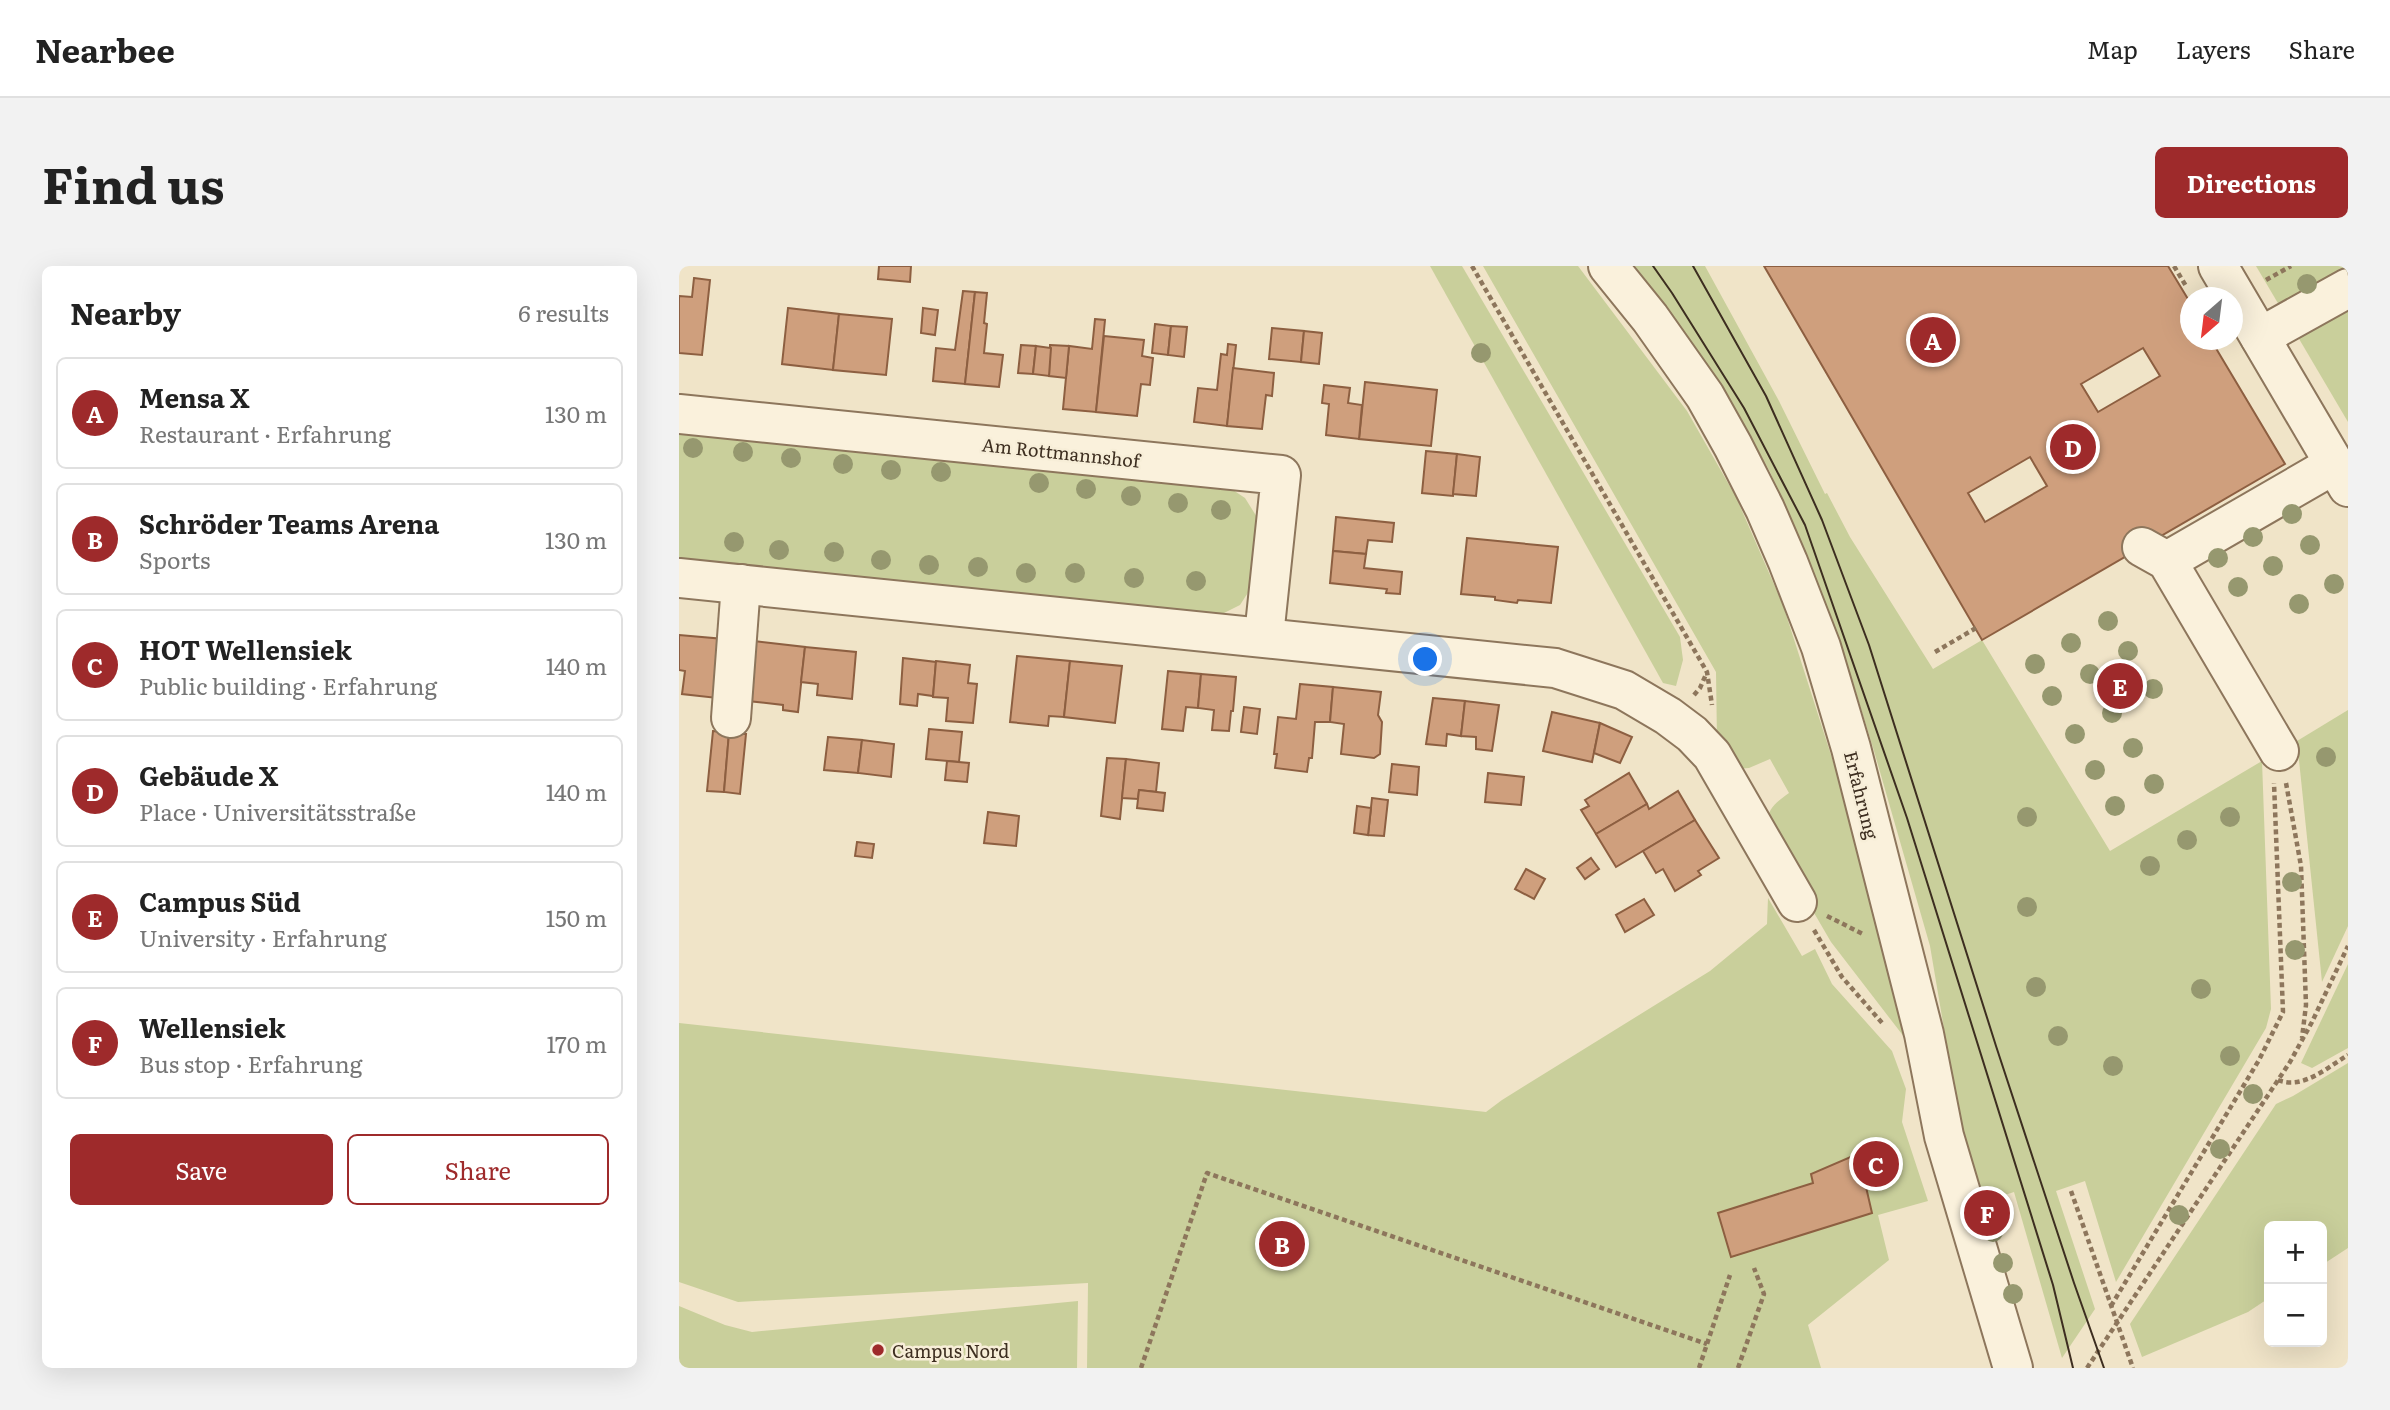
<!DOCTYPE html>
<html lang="en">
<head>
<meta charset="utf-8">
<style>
  body { margin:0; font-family:Literata,serif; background:#f2f2f2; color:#222 }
  .controls { position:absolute; right:21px; bottom:21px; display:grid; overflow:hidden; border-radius:10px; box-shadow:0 7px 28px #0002 }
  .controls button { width:63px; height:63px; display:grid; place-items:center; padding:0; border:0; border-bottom:2px solid #e0e0e0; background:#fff; color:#222; font:35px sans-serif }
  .compass { position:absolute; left:1501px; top:21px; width:63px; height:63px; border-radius:50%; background:#fff; box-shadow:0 7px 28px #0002; rotate:208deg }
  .you { position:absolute; left:747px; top:394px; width:24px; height:24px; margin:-18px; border:5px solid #fff; border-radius:50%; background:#1a73e8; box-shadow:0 0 0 10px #1a73e833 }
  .badge { display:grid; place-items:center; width:46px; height:46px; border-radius:50%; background:#9e2a2b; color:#fff; font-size:23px; font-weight:700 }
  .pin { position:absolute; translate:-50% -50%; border:4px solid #fff; box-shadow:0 2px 7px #0006 }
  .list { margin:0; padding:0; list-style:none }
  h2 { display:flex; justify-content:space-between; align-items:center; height:91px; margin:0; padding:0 28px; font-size:30px }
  h2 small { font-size:23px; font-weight:400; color:#767676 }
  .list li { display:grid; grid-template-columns:46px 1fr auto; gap:21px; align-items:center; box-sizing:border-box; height:112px; margin:0 14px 14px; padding:0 14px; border:2px solid #e0e0e0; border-radius:10px }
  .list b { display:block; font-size:26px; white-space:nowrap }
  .list p { margin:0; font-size:23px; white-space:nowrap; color:#767676 }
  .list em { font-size:23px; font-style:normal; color:#767676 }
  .actions { display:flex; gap:14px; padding:21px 28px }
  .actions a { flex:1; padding:16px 0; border:2px solid #9e2a2b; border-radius:10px; text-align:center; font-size:24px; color:#9e2a2b }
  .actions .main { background:#9e2a2b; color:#fff }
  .map { position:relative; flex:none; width:1669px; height:1102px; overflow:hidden; border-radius:10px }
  header { display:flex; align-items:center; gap:42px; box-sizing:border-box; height:98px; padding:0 35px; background:#fff; border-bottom:2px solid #e0e0e0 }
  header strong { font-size:33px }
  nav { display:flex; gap:38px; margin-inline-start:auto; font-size:24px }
  .intro { display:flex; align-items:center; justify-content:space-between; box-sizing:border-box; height:168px; padding:0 42px }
  h1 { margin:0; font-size:49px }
  .button { padding:18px 32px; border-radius:10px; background:#9e2a2b; color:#fff; font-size:24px; font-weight:700 }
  main { display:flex; gap:42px; padding:0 42px }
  aside { flex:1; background:#fff; border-radius:10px; box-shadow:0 7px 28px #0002 }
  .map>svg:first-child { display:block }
  .green { fill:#c9cf9b }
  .building { fill:#cf9f7d; stroke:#8d5f41; stroke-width:2; fill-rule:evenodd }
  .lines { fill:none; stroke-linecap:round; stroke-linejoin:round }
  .minor-casing { stroke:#8d765c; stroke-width:42 }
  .path { stroke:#8d765c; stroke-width:4.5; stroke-dasharray:5 3.5; stroke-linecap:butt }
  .minor { stroke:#faf1dc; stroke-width:38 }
  .tram { stroke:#3d2e20; stroke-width:2 }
  .tree { fill:#96986f }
  .poi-dot { fill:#9e2a2b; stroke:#f7eed8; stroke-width:2.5 }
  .labels { text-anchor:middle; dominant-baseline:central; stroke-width:5; stroke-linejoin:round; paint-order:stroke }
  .street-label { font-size:18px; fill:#3d2e20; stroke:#f7eed8 }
  .poi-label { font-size:18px; fill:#3d2e20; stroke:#f7eed8; text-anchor:start }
</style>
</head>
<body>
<header>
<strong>Nearbee</strong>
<nav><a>Map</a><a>Layers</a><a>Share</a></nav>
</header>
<div class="intro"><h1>Find us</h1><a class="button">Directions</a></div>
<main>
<aside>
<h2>Nearby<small>6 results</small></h2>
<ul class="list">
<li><span class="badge">A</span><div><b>Mensa X</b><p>Restaurant · Erfahrung</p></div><em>130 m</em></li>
<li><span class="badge">B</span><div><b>Schröder Teams Arena</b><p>Sports</p></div><em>130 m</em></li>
<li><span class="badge">C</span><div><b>HOT Wellensiek</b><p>Public building · Erfahrung</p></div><em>140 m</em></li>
<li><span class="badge">D</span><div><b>Gebäude X</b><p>Place · Universitätsstraße</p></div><em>140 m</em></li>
<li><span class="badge">E</span><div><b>Campus Süd</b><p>University · Erfahrung</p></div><em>150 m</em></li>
<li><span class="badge">F</span><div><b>Wellensiek</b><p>Bus stop · Erfahrung</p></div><em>170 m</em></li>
</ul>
<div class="actions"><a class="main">Save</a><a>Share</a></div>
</aside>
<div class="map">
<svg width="1669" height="1102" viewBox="0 0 1669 1102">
  <rect width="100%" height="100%" fill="#f0e4c8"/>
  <g class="green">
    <polygon points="751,0 783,0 1001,371 1004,394 997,420 984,417"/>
    <path d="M 804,0 L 899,0 L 1008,145 L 1057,231 L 1104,339 L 1160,514 L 1228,763 L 1229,776 L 1152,676 L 1092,573 C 1085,548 1089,542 1110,527 L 1091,493 L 1070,502 L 1057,503 L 1038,475 L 1037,406 Z"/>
    <polygon points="956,0 1026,0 1100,135 1146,228 1148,227 1171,271 1254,403 1303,374 1431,585 1583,495 1592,743 1587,762 1437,1016 1406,915 1377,925 1416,1043 1383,1092 1335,926 1299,938 1283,869 1251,680 1195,485 1170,404 1138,315 1091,206 1060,151 1021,89"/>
    <polygon points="1577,0 1669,0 1669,156"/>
    <polygon points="0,164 548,220 566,232 581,256 572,322 561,339 541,349 0,297"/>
    <polygon points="1669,444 1669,660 1643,716 1618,475"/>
    <polygon points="1089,632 1123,690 1136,683 1153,718 1213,785 1227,823 1223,856 1249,935 1199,949 1210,994 1129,1059 1142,1102 408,1102 409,1017 59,1036 0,1016 0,757 807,846 823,834 1031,705 1088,658"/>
    <polygon points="1669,698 1669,782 1633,802 1622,797"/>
    <polygon points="1669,797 1669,982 1643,999 1643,960 1590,960 1590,1032 1569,1046 1463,1091 1451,1058 1597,838 1614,830"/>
    <polygon points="399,1035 398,1102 0,1102 0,1040 46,1059 73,1066"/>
  </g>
  <g class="building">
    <polygon points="200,0 232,0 231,16 199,13"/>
    <path d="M 1085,0 L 1489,0 L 1512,38 L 1512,74 L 1532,74 L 1606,198 L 1303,374 ZM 1464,82 L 1481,110 L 1419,146 L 1402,118 ZM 1351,191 L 1368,220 L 1306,256 L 1289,227 Z"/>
    <polygon points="15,12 31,14 23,89 0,87 0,30 13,31"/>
    <polygon points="284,25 296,26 286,118 254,115 257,82 276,84"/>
    <polygon points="296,26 308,27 305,57 308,58 305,87 324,89 320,121 286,118"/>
    <polygon points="109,42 160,48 154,104 103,98"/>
    <polygon points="244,42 259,44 256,69 242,67"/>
    <polygon points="160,48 213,53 207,109 154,104"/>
    <polygon points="416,53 426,54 417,146 384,143 390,80 413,83"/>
    <polygon points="476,58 492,60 489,89 473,87"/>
    <polygon points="492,60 508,61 505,91 489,89"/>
    <polygon points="593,62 625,65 622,96 590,93"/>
    <polygon points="625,65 643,67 640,98 622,96"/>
    <polygon points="425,70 465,74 463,90 474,92 471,119 462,118 458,150 417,146"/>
    <polygon points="549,78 557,79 548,160 515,156 519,122 538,124 542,88 548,89"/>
    <polygon points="342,79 357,80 354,108 339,107"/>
    <polygon points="371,79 390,80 387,112 370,110"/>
    <polygon points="357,80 372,82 370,110 354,108"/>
    <polygon points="554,102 595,107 593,130 587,129 583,163 548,160"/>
    <polygon points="686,116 758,124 752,180 680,173"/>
    <polygon points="645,119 671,122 669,137 683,139 680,173 647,169 650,138 643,137"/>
    <polygon points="747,185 778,188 774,230 743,227"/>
    <polygon points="778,188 801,191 797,230 774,228"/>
    <polygon points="657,251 715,257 713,276 689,274 687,288 654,285"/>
    <polygon points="788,272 879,281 872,337 839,334 838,337 816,334 816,331 782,328"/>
    <polygon points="654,285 687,288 685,302 723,306 721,328 707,327 708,323 651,317"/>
    <polygon points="0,369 45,373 38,432 3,428 6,405 0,404"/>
    <polygon points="75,375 126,381 119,446 104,444 104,439 69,435"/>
    <polygon points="126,381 177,386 173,433 138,429 139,418 122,416"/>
    <polygon points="338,390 391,395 385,451 370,450 369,460 331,456"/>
    <polygon points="224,392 257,396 254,430 239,428 238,440 221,438"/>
    <polygon points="257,395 291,399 289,417 298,418 294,457 267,455 269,432 254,431"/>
    <polygon points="391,395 443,400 436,457 385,451"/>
    <polygon points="489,405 522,408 519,442 507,441 504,465 483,463"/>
    <polygon points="522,408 557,411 554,445 552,445 550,465 533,464 535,444 519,442"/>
    <polygon points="621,418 654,421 651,456 636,456 633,492 630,492 628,506 596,502 598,488 595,488 599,451 617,453"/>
    <polygon points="654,421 702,426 699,449 703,456 701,488 695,492 662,488 665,458 651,456"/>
    <polygon points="754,432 786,435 782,470 768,468 767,480 747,478"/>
    <polygon points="786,435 820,439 813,485 797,483 797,471 782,470"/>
    <polygon points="565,441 581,443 578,468 562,466"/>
    <polygon points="873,446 921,457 913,496 864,485"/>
    <polygon points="921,457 953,471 941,497 915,487"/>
    <polygon points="250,463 283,466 280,496 247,493"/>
    <polygon points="34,465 50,467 45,526 28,525"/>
    <polygon points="50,467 67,468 61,528 45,526"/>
    <polygon points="149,471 183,474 179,507 145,504"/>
    <polygon points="183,474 215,478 212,511 179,507"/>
    <polygon points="428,492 447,493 441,553 422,550"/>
    <polygon points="447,493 480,497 477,526 460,524 459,533 443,532"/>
    <polygon points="268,495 290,497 288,516 266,514"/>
    <polygon points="713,498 740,501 738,529 710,526"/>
    <polygon points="809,507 845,511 842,539 806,536"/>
    <polygon points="950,507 968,538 917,568 902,544 910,540 906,534"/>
    <polygon points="460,524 486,527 484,545 458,542"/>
    <polygon points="999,525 1016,554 937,601 917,568 968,538 970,543"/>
    <polygon points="693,532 709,534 705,570 689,569"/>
    <polygon points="678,540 692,542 689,569 675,567"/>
    <polygon points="309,546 340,550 337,580 305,577"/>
    <polygon points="1016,554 1040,592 1019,605 1022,609 996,625 984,603 977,607 964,585"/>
    <polygon points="178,576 195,578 193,592 176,590"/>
    <polygon points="912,592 920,603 906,613 898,602"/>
    <polygon points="847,603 866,613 855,633 836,623"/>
    <polygon points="965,633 975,649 946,666 937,649"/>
    <polygon points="1204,877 1219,905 1187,921 1193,947 1052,991 1039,947 1134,917 1132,908"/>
  </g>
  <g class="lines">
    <defs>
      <g id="minor">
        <polyline points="929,0 971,52 1026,130 1054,180 1086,243 1109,296 1142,381 1172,482 1245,768 1265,870 1334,1102"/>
        <polyline points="1539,0 1669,221"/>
        <polyline points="1581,71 1669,22"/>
        <polyline points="0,148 602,209 585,370"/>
        <polyline points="1463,281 1488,295 1600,485"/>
        <polyline points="1488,295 1656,198"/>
        <polyline points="0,312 876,402 945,424 989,450 1013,468 1033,489 1118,636"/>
        <polyline points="52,452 62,318"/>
      </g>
    </defs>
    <use href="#minor" class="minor-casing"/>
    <g class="path">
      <polyline points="793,0 1028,406 1033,439"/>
      <polyline points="1495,0 1507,20"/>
      <polyline points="1587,14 1612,0"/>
      <polyline points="1256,386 1297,362"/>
      <polyline points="1015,429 1021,422 1028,406"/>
      <polyline points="1607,517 1622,600 1627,739 1623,772"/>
      <polyline points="1148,650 1184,668"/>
      <polyline points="1135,664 1163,711 1204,758"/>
      <path d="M 1599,814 C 1624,824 1649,801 1669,789"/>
      <polyline points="1392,925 1454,1102"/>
      <polyline points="1432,1040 1580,794 1604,746 1595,517"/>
      <polyline points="462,1102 528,907 1028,1078"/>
      <polyline points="1020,1102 1051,1009"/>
      <polyline points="1059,1102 1085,1028 1075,1002"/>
      <polyline points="1408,1102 1611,796 1633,756 1669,680"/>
    </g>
    <use href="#minor" class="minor"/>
    <g class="tram">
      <polyline points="974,0 993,27 1065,142 1126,259 1228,552 1374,1019 1394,1102"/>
      <polyline points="1014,0 1087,130 1143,254 1190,379 1317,780 1395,1017 1425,1102"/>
    </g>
  </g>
  <g class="tree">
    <circle cx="1628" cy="18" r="10"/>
    <circle cx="802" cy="87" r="10"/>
    <circle cx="14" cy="182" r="10"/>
    <circle cx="64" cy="186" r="10"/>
    <circle cx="112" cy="192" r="10"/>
    <circle cx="164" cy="198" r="10"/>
    <circle cx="212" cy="204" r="10"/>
    <circle cx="262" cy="206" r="10"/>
    <circle cx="360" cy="217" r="10"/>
    <circle cx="407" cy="223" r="10"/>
    <circle cx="452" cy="230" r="10"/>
    <circle cx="499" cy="237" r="10"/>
    <circle cx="542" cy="244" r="10"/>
    <circle cx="1613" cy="248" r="10"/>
    <circle cx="1574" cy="271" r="10"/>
    <circle cx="55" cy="276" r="10"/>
    <circle cx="1631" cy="279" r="10"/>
    <circle cx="100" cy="284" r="10"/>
    <circle cx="155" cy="286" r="10"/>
    <circle cx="1539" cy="292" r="10"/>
    <circle cx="202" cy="294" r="10"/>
    <circle cx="250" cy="299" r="10"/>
    <circle cx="1594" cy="300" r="10"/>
    <circle cx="299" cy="301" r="10"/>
    <circle cx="347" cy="307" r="10"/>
    <circle cx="396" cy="307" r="10"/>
    <circle cx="455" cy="312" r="10"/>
    <circle cx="517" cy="315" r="10"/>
    <circle cx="1655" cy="318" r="10"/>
    <circle cx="1559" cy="321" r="10"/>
    <circle cx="1620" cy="338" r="10"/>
    <circle cx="1429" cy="355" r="10"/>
    <circle cx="1392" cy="377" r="10"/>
    <circle cx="1449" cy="385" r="10"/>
    <circle cx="1356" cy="398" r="10"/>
    <circle cx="1411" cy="408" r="10"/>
    <circle cx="1474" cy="423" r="10"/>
    <circle cx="1373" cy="430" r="10"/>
    <circle cx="1433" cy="447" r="10"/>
    <circle cx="1396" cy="468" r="10"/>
    <circle cx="1454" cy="482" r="10"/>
    <circle cx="1647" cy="491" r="10"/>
    <circle cx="1416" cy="504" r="10"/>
    <circle cx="1475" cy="518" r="10"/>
    <circle cx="1436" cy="540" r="10"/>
    <circle cx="1348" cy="551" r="10"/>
    <circle cx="1551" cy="551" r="10"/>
    <circle cx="1508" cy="574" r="10"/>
    <circle cx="1471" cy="600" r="10"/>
    <circle cx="1613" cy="616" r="10"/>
    <circle cx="1348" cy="641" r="10"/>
    <circle cx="1616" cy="684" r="10"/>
    <circle cx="1357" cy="721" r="10"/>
    <circle cx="1522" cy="723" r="10"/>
    <circle cx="1379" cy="770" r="10"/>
    <circle cx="1551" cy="790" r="10"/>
    <circle cx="1434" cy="800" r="10"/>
    <circle cx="1574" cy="828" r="10"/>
    <circle cx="1541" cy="883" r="10"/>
    <circle cx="1500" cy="949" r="10"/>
    <circle cx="1314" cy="966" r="10"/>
    <circle cx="1324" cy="997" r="10"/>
    <circle cx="1334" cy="1028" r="10"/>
  </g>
  <circle class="poi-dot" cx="199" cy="1084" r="7"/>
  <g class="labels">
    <g class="street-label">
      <text transform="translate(382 186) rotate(6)">Am Rottmannshof</text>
      <text transform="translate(1183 529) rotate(76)">Erfahrung</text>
    </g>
    <g class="poi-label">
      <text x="213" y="1084">Campus Nord</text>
    </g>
  </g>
</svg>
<div class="controls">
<button>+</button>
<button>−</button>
</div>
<svg class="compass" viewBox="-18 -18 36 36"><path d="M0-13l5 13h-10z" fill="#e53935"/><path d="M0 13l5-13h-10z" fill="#767676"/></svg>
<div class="you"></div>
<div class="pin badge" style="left:1254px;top:74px">A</div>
<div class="pin badge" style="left:603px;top:978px">B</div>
<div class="pin badge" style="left:1197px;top:898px">C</div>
<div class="pin badge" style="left:1394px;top:181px">D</div>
<div class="pin badge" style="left:1441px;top:420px">E</div>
<div class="pin badge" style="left:1308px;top:947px">F</div>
</div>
</main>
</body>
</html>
